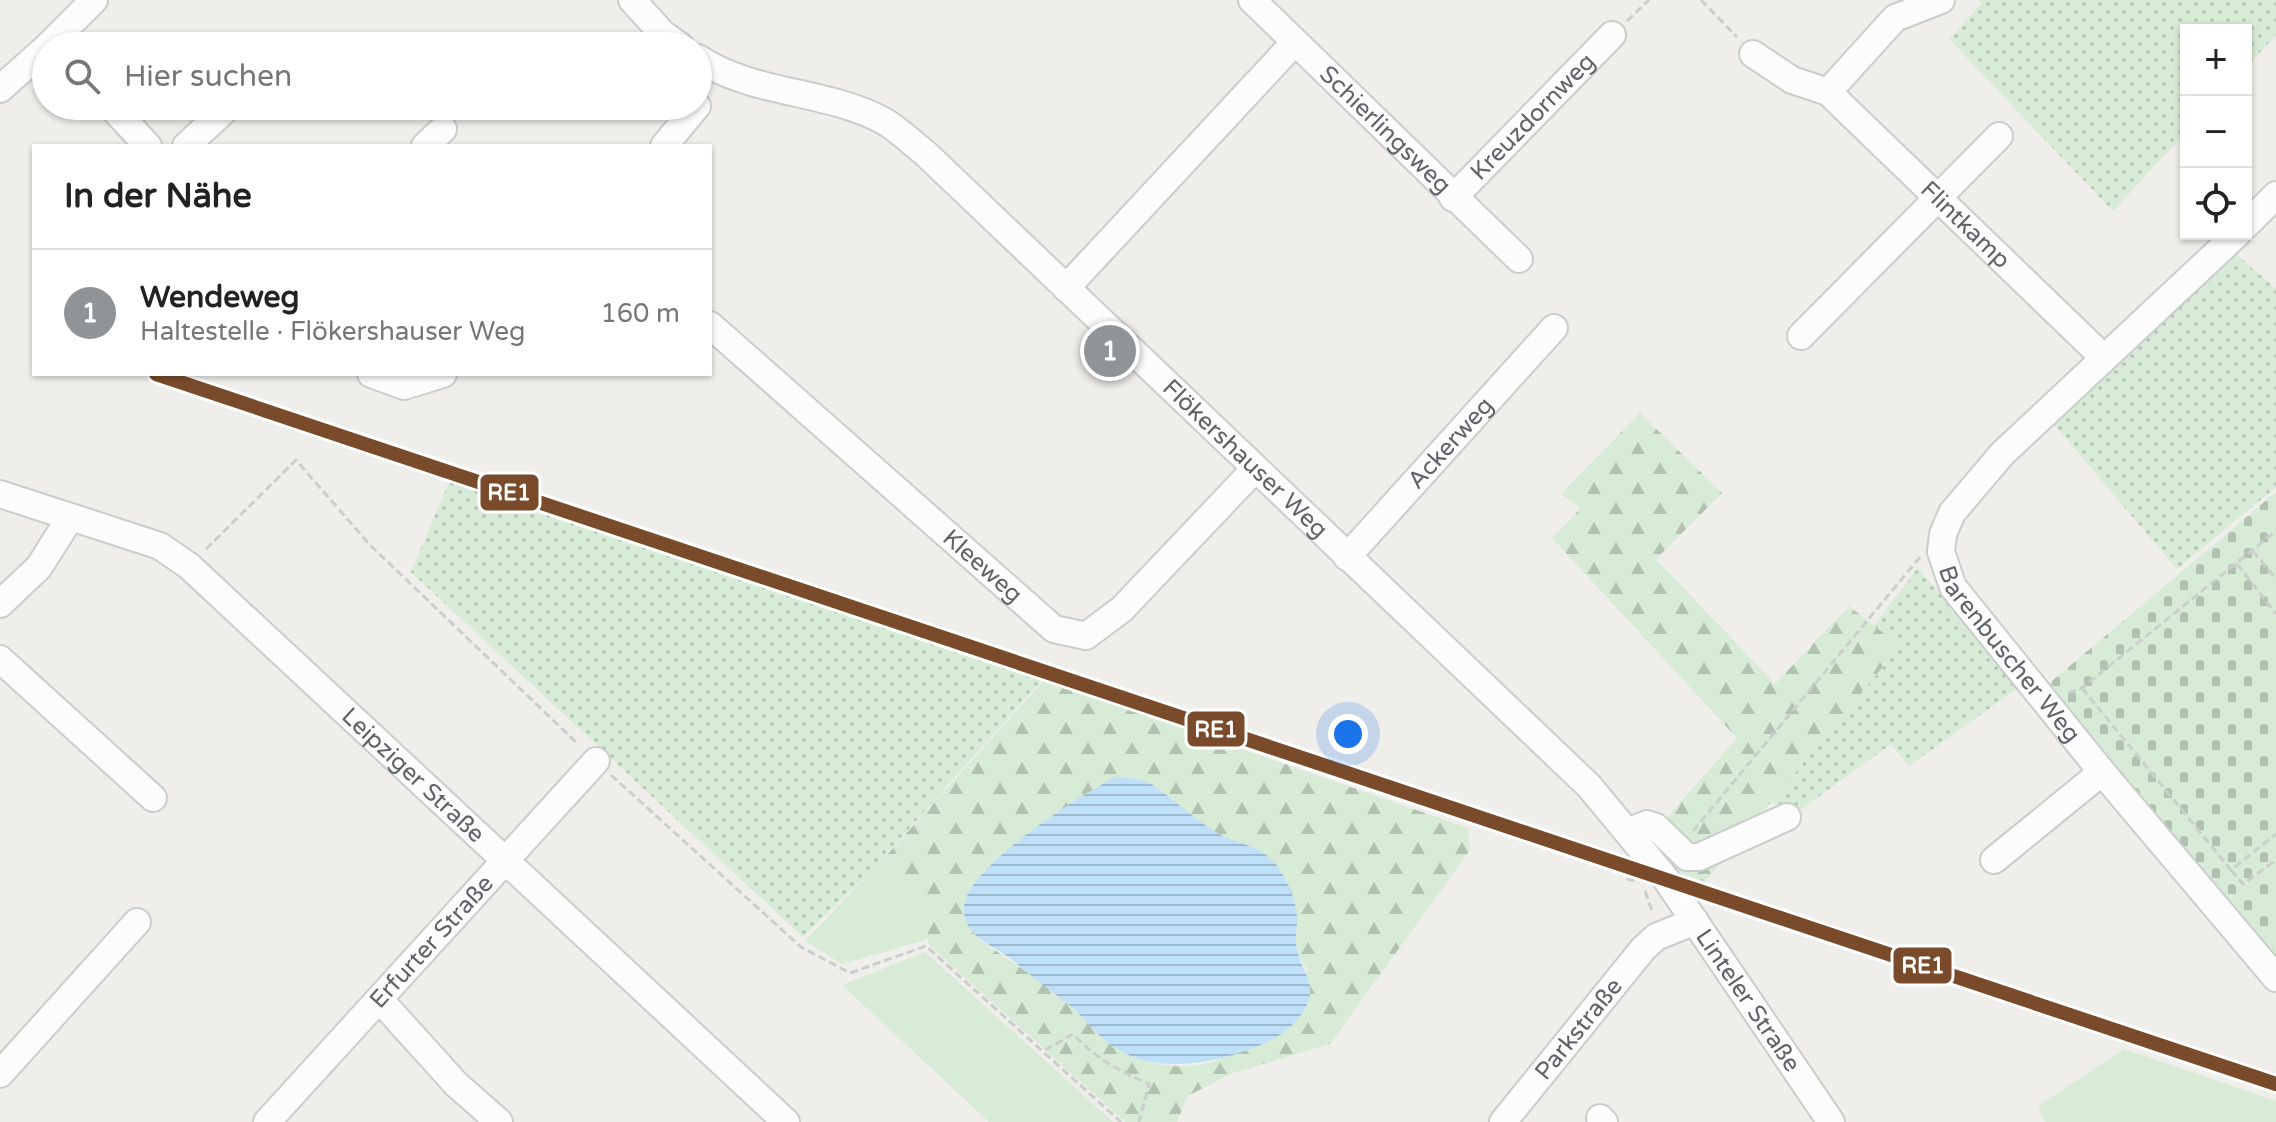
<!DOCTYPE html>
<html lang="de">
<head>
<meta charset="utf-8">
<style>
  body { margin:0; font-family:"Varela Round",sans-serif; background:#f2f2f2; color:#222 }
  .controls { position:absolute; right:24px; top:24px; display:grid; overflow:hidden; border-radius:0px; box-shadow:0 2px 6px #0004 }
  .controls button { width:72px; height:72px; display:grid; place-items:center; padding:0; border:0; border-bottom:2px solid #e0e0e0; background:#fff; color:#222; font:40px sans-serif }
  .you { position:absolute; left:1348px; top:734px; width:28px; height:28px; margin:-20px; border:6px solid #fff; border-radius:50%; background:#1a73e8; box-shadow:0 0 0 12px #1a73e833 }
  .badge { display:grid; place-items:center; width:52px; height:52px; border-radius:50%; background:#919496; color:#fff; font-size:26px; font-weight:700 }
  .pin { position:absolute; translate:-50% -50%; border:4px solid #fff; box-shadow:0 2px 8px #0006 }
  .list { margin:0; padding:0; list-style:none }
  h2 { display:flex; justify-content:space-between; align-items:center; height:104px; margin:0; padding:0 32px; font-size:34px }
  h2 small { font-size:26px; font-weight:400; color:#767676 }
  .list li { display:grid; grid-template-columns:52px 1fr auto; gap:24px; align-items:center; box-sizing:border-box; height:128px; padding:0 32px; border-top:2px solid #e0e0e0 }
  .list b { display:block; font-size:30px; white-space:nowrap }
  .list p { margin:0; font-size:26px; white-space:nowrap; color:#767676 }
  .list em { font-size:26px; font-style:normal; color:#767676 }
  .icon { flex:none; width:44px; height:44px; fill:none; stroke:currentColor; stroke-width:2; stroke-linecap:round; stroke-linejoin:round }
  .map { position:relative; flex:none; width:2276px; height:1122px; overflow:hidden }
  .search { position:absolute; background:#fff; box-shadow:0 2px 6px #0004; left:32px; top:32px; width:680px; height:88px; display:flex; align-items:center; gap:20px; box-sizing:border-box; padding:0 28px; border-radius:44px; color:#767676; font-size:30px }
  .panel { position:absolute; background:#fff; box-shadow:0 2px 6px #0004; left:32px; top:144px; width:680px; height:232px; border-radius:0px }
  .map>svg:first-child { display:block }
  .grass { fill:url(#grass-dots) }
  .forest { fill:url(#forest-firs); fill-rule:evenodd }
  .cemetery { fill:url(#cemetery-stones) }
  .garden { fill:#d8ebd6 }
  .water { fill:url(#water-rules) }
  .lines { fill:none; stroke-linecap:round; stroke-linejoin:round }
  .minor-casing { stroke:#cbcccc; stroke-width:30 }
  .path { stroke:#cacfcc; stroke-width:3; stroke-dasharray:8 4; stroke-linecap:butt }
  .minor { stroke:#fdfcfc; stroke-width:26 }
  .rail-1-casing { stroke:#fff; stroke-width:20 }
  .rail-1 { stroke:#7a4b2a; stroke-width:14 }
  .labels { text-anchor:middle; dominant-baseline:central; stroke-width:6; stroke-linejoin:round; paint-order:stroke }
  .street-label { font-size:24px; fill:#5f6368; stroke:#fff }
  .line-badge { stroke:#fff; stroke-width:3 }
  .badge-label { font-size:22px; text-anchor:middle; font-weight:bold; fill:#fff }
</style>
</head>
<body>
<div class="map">
<svg width="2276" height="1122" viewBox="0 0 2276 1122">
  <defs>
    <pattern id="grass-dots" width="8" height="8" patternUnits="userSpaceOnUse" patternTransform="scale(2)"><rect width="8" height="8" fill="#d8ebd6"/><path d="M2 2h.1M6 6h.1" fill="none" stroke="#b2c2b1" stroke-width="1.8" stroke-linecap="round"/></pattern>
    <pattern id="forest-firs" width="22" height="20" patternUnits="userSpaceOnUse" patternTransform="scale(2)"><rect width="22" height="20" fill="#d8ebd6"/><path d="M5 1l3.5 6h-7zM16 11l3.5 6h-7z" fill="#b2c2b1"/></pattern>
    <pattern id="cemetery-stones" width="16" height="16" patternUnits="userSpaceOnUse" patternTransform="scale(2)"><rect width="16" height="16" fill="#d8ebd6"/><path d="M2 7V4a2 2 0 0 1 4 0v3zM10 15v-3a2 2 0 0 1 4 0v3z" fill="#b2c2b1"/></pattern>
    <pattern id="water-rules" width="6" height="5" patternUnits="userSpaceOnUse" patternTransform="scale(2)"><rect width="6" height="5" fill="#bfe0f9"/><path d="M0 2.5h6" fill="none" stroke="#9eb9cd"/></pattern>
  </defs>
  <rect width="100%" height="100%" fill="#efeeea"/>
  <g class="grass">
    <polygon points="1979,0 2276,0 2276,35 2246,67 2246,30 2186,30 2186,132 2113,211 1949,39 1982,3"/>
    <polygon points="2236,254 2276,289 2276,487 2177,569 2051,421"/>
    <polygon points="453,473 1049,672 871,871 803,937 411,572"/>
    <polygon points="1918,568 2019,687 1909,766 1891,744 1792,816 1772,801 1900,646 1874,626"/>
  </g>
  <g class="forest">
    <polygon points="1640,413 1722,493 1656,559 1775,684 1849,606 1900,646 1701,887 1678,877 1655,831 1737,738 1552,538 1581,508 1561,494"/>
    <path d="M 1044,680 L 1468,828 L 1470,850 L 1330,1044 L 1230,1074 L 1188,1096 L 1177,1122 L 1125,1122 L 928,944 L 927,902 L 885,857 ZM 1156,787 C 1175,804 1193,819 1215,832 C 1241,847 1262,842 1281,872 C 1305,908 1283,940 1308,970 C 1289,988 1235,1050 1216,1060 C 1188,1074 1135,1063 1111,1045 C 1096,1034 1085,1019 1072,1007 C 1043,982 1010,960 978,939 L 969,894 L 995,860 L 1042,825 Z"/>
  </g>
  <polygon class="cemetery" points="2276,492 2276,957 2046,686"/>
  <g class="garden">
    <polygon points="885,857 927,902 928,939 842,964 805,941"/>
    <polygon points="925,952 1113,1122 989,1122 842,985"/>
    <polygon points="2124,1049 2276,1101 2276,1122 2045,1122 2038,1106"/>
  </g>
  <path class="water" d="M 1116,777 C 1130,778 1144,779 1156,787 C 1176,801 1193,818 1214,831 C 1241,848 1265,842 1283,875 C 1290,888 1298,905 1297,921 C 1297,932 1294,938 1297,950 C 1302,973 1320,986 1303,1012 C 1286,1037 1261,1046 1233,1055 C 1194,1066 1146,1071 1111,1045 C 1096,1034 1086,1020 1072,1007 C 1054,992 1033,978 1015,962 C 997,946 963,939 964,908 C 965,868 1081,794 1116,777 Z"/>
  <g class="lines">
    <defs>
      <g id="minor">
        <polyline points="632,0 663,34 680,46"/>
        <path id="s1" d="M 1252,0 L 1519,259"/>
        <polyline points="48,46 94,0"/>
        <path id="s2" d="M 1753,54 L 1792,80 L 1828,92 L 2103,357"/>
        <path id="s3" d="M 698,58 C 751,94 823,90 880,119 C 896,127 911,142 925,153 L 1589,786 L 1666,879 L 1831,1122"/>
        <polyline points="0,89 46,48"/>
        <polyline points="1828,92 1895,18 1941,0"/>
        <polyline points="111,106 148,146"/>
        <polyline points="186,146 229,106"/>
        <polyline points="425,146 443,129"/>
        <polyline points="664,146 697,106"/>
        <path id="s4" d="M 1453,198 L 1612,35"/>
        <polyline points="2246,225 2276,195"/>
        <path id="s5" d="M 2237,234 L 2002,454 L 1952,513 L 1943,534 L 1941,552 L 1953,587 L 2102,772 L 2276,978"/>
        <polyline points="1066,288 1295,42"/>
        <path id="s6" d="M 710,325 L 1054,629 L 1086,636 L 1122,609 L 1255,469"/>
        <polyline points="1801,336 1999,136"/>
        <polyline points="371,374 404,386 443,374"/>
        <path id="s7" d="M 0,494 L 160,546 L 189,566 L 786,1122"/>
        <path id="s8" d="M 1347,557 L 1554,328"/>
        <polyline points="0,604 39,567 70,518"/>
        <polyline points="0,659 153,798"/>
        <polyline points="1630,831 1647,824 1656,827 1687,857 1699,857 1787,817"/>
        <polyline points="1994,860 2102,772"/>
        <polyline points="381,1001 456,1084 499,1122"/>
        <polyline points="0,1074 137,922"/>
        <polyline points="1600,1118 1604,1122"/>
        <path id="s9" d="M 267,1122 L 596,761"/>
        <path id="s10" d="M 1503,1122 L 1643,949 L 1656,937 L 1695,921"/>
      </g>
    </defs>
    <use href="#minor" class="minor-casing"/>
    <g class="path">
      <polyline points="1701,0 1737,37"/>
      <polyline points="1627,21 1649,0"/>
      <polyline points="206,549 296,460 370,545 579,745"/>
      <polyline points="2253,551 2276,579"/>
      <polyline points="2237,564 2276,614"/>
      <polyline points="2082,688 2231,870 2276,834"/>
      <polyline points="2068,693 2082,688 2276,531"/>
      <polyline points="611,775 801,947 850,973 926,946 1121,1122"/>
      <polyline points="1693,831 1920,557"/>
      <polyline points="1625,866 1628,879 1639,882"/>
      <polyline points="2231,870 2243,884 2276,860"/>
      <polyline points="1702,879 1703,895"/>
      <polyline points="1645,891 1653,914"/>
      <path d="M 1045,1050 L 1073,1034 C 1095,1058 1119,1071 1149,1084 L 1139,1122"/>
    </g>
    <use href="#minor" class="minor"/>
    <defs>
      <polyline id="rail-1" points="156,374 2276,1084"/>
    </defs>
    <use href="#rail-1" class="rail-1-casing"/>
    <use href="#rail-1" class="rail-1"/>
  </g>
  <g class="labels">
    <g class="street-label">
      <text stroke="none"><textPath href="#s4" startOffset="114">Kreuzdornweg</textPath></text>
      <text stroke="none"><textPath href="#s1" startOffset="186">Schierlingsweg</textPath></text>
      <text stroke="none"><textPath href="#s2" startOffset="276">Flintkamp</textPath></text>
      <text stroke="none"><textPath href="#s8" startOffset="154">Ackerweg</textPath></text>
      <text stroke="none"><textPath href="#s3" startOffset="692">Flökershauser Weg</textPath></text>
      <text stroke="none"><textPath href="#s6" startOffset="364">Kleeweg</textPath></text>
      <text stroke="none"><textPath href="#s5" startOffset="564">Barenbuscher Weg</textPath></text>
      <text stroke="none"><textPath href="#s7" startOffset="510">Leipziger Straße</textPath></text>
      <text stroke="none"><textPath href="#s9" startOffset="244">Erfurter Straße</textPath></text>
      <text stroke="none"><textPath href="#s3" startOffset="1434">Linteler Straße</textPath></text>
      <text stroke="none"><textPath href="#s10" startOffset="120">Parkstraße</textPath></text>
    </g>
  </g>
  <g class="line-badge">
    <rect x="479" y="473" width="61" height="39" rx="8" fill="#7a4b2a"/>
    <rect x="1186" y="710" width="60" height="38" rx="8" fill="#7a4b2a"/>
    <rect x="1892" y="946" width="61" height="39" rx="8" fill="#7a4b2a"/>
  </g>
  <g class="badge-label">
    <text x="509" y="500">RE1</text>
    <text x="1216" y="737">RE1</text>
    <text x="1923" y="973">RE1</text>
  </g>
</svg>
<div class="controls">
<button>+</button>
<button>−</button>
<button><svg class="icon" aria-label="locate" viewBox="0 0 24 24"><circle cx="12" cy="12" r="6"/><path d="M12 2v4M12 18v4M2 12h4M18 12h4"/></svg></button>
</div>
<div class="you"></div>
<div class="pin badge" style="left:1110px;top:351px">1</div>
<div class="search"><svg class="icon" aria-label="search" viewBox="0 0 24 24"><circle cx="10" cy="10" r="6"/><path d="M15 15l6 6"/></svg>Hier suchen</div>
<section class="panel">
<h2>In der Nähe<small></small></h2>
<ul class="list">
<li><span class="badge">1</span><div><b>Wendeweg</b><p>Haltestelle · Flökershauser Weg</p></div><em>160 m</em></li>
</ul>
</section>
</div>
</body>
</html>
